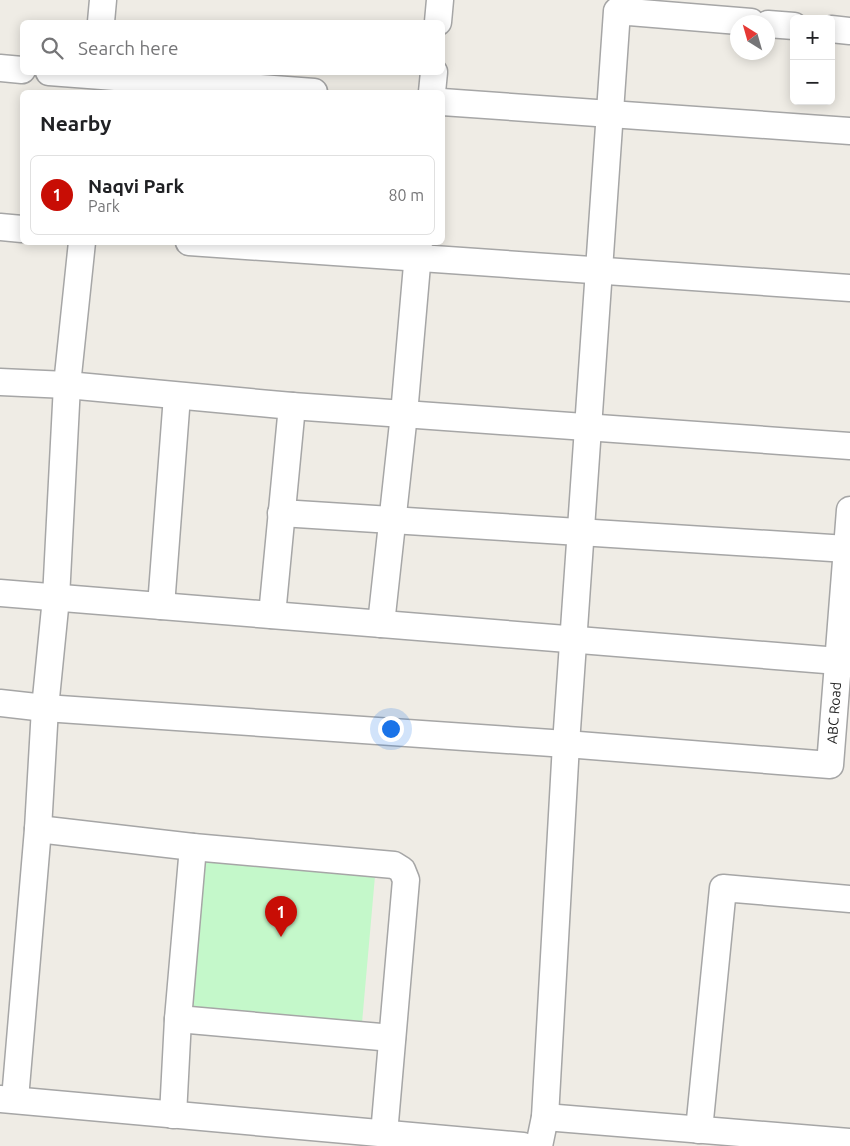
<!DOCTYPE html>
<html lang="en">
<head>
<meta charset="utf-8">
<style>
  body { margin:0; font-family:Ubuntu,sans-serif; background:#f2f2f2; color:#202124 }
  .controls { position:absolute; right:15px; top:15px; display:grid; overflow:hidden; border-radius:8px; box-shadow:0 2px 12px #0003 }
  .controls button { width:45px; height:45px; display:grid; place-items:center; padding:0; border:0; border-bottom:1px solid #e0e0e0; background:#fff; color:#202124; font:25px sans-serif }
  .compass { position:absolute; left:730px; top:15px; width:45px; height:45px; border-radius:50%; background:#fff; box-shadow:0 2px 12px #0003; rotate:323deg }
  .you { position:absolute; left:390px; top:728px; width:18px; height:18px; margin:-12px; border:4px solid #fff; border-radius:50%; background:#1a73e8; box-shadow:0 0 0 8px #1a73e833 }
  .badge { display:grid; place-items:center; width:32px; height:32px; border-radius:50%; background:#c80d05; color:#fff; font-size:16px; font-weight:700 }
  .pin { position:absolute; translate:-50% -41px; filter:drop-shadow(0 1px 2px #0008) }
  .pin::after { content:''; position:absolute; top:26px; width:18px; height:15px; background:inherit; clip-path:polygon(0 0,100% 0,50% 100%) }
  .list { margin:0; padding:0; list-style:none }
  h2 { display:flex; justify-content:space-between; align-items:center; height:65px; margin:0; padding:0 20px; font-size:21px }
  h2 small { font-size:16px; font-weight:400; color:#757577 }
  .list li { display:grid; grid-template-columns:32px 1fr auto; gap:15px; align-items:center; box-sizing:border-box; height:80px; margin:0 10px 10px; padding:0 10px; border:1px solid #e0e0e0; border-radius:8px }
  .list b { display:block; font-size:19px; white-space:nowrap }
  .list p { margin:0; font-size:16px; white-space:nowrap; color:#757577 }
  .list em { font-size:16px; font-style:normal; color:#757577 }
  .icon { flex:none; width:28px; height:28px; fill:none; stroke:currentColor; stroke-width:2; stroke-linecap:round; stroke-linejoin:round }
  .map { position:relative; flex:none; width:850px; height:1146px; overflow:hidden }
  .search { position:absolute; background:#fff; box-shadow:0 2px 12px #0003; left:20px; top:20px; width:425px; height:55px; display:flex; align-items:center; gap:12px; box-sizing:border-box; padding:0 18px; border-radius:8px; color:#757577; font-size:19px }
  .panel { position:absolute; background:#fff; box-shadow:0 2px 12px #0003; left:20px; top:90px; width:425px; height:155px; border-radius:8px }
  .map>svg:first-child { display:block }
  .park { fill:#c4f8ca }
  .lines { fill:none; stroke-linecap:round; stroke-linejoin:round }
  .minor-casing { stroke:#a6a6a6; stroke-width:29 }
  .minor { stroke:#fff; stroke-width:26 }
  .labels { text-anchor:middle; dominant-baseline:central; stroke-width:4; stroke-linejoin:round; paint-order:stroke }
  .street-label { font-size:14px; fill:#1f1f1f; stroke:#fff }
</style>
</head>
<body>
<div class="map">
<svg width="850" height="1146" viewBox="0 0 850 1146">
  <rect width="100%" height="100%" fill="#efece5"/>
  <polygon class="park" points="200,858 375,876 362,1023 186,1009"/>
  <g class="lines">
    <defs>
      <g id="minor">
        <polyline points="101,22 103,0"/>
        <polyline points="438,22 440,0"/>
        <polyline points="768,24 794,26"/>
        <polyline points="831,29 850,31"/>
        <polyline points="0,68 22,70"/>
        <polyline points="49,72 314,92"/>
        <polyline points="432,92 434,72"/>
        <polyline points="442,102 850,131"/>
        <polyline points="0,227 22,229"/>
        <polyline points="189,242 850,288"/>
        <polyline points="0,382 67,385 292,406 850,446"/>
        <polyline points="281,513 847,549"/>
        <polyline points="0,593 838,661"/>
        <polyline points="161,606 177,396"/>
        <polyline points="272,615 292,406"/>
        <polyline points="381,624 404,414 419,242"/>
        <polyline points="0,703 45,708 566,744 830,765 850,510"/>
        <polyline points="38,829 193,847 394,865 402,870 406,880 384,1134"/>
        <polyline points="178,1019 392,1038"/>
        <polyline points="0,1099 523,1146"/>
        <polyline points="15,1099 38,829 45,708 56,598 67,385 82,242"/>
        <polyline points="173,1115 178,1019 193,847"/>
        <polyline points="545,1117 850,1142"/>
        <polyline points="699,1130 723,888 850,899"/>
        <polyline points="539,1146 545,1117 566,744 617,11 751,22"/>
      </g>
    </defs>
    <use href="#minor" class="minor-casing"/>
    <use href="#minor" class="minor"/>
  </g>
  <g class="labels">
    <g class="street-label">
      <text transform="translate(834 713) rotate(-86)">ABC Road</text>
    </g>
  </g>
</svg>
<div class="controls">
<button>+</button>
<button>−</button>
</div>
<svg class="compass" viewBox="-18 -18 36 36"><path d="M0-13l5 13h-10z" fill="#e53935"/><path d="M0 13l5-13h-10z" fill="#757577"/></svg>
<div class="you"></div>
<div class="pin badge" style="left:281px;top:937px">1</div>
<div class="search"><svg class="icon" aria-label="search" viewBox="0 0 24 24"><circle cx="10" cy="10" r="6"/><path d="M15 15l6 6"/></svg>Search here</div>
<section class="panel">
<h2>Nearby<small></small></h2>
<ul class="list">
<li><span class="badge">1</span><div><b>Naqvi Park</b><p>Park</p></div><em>80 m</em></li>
</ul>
</section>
</div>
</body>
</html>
